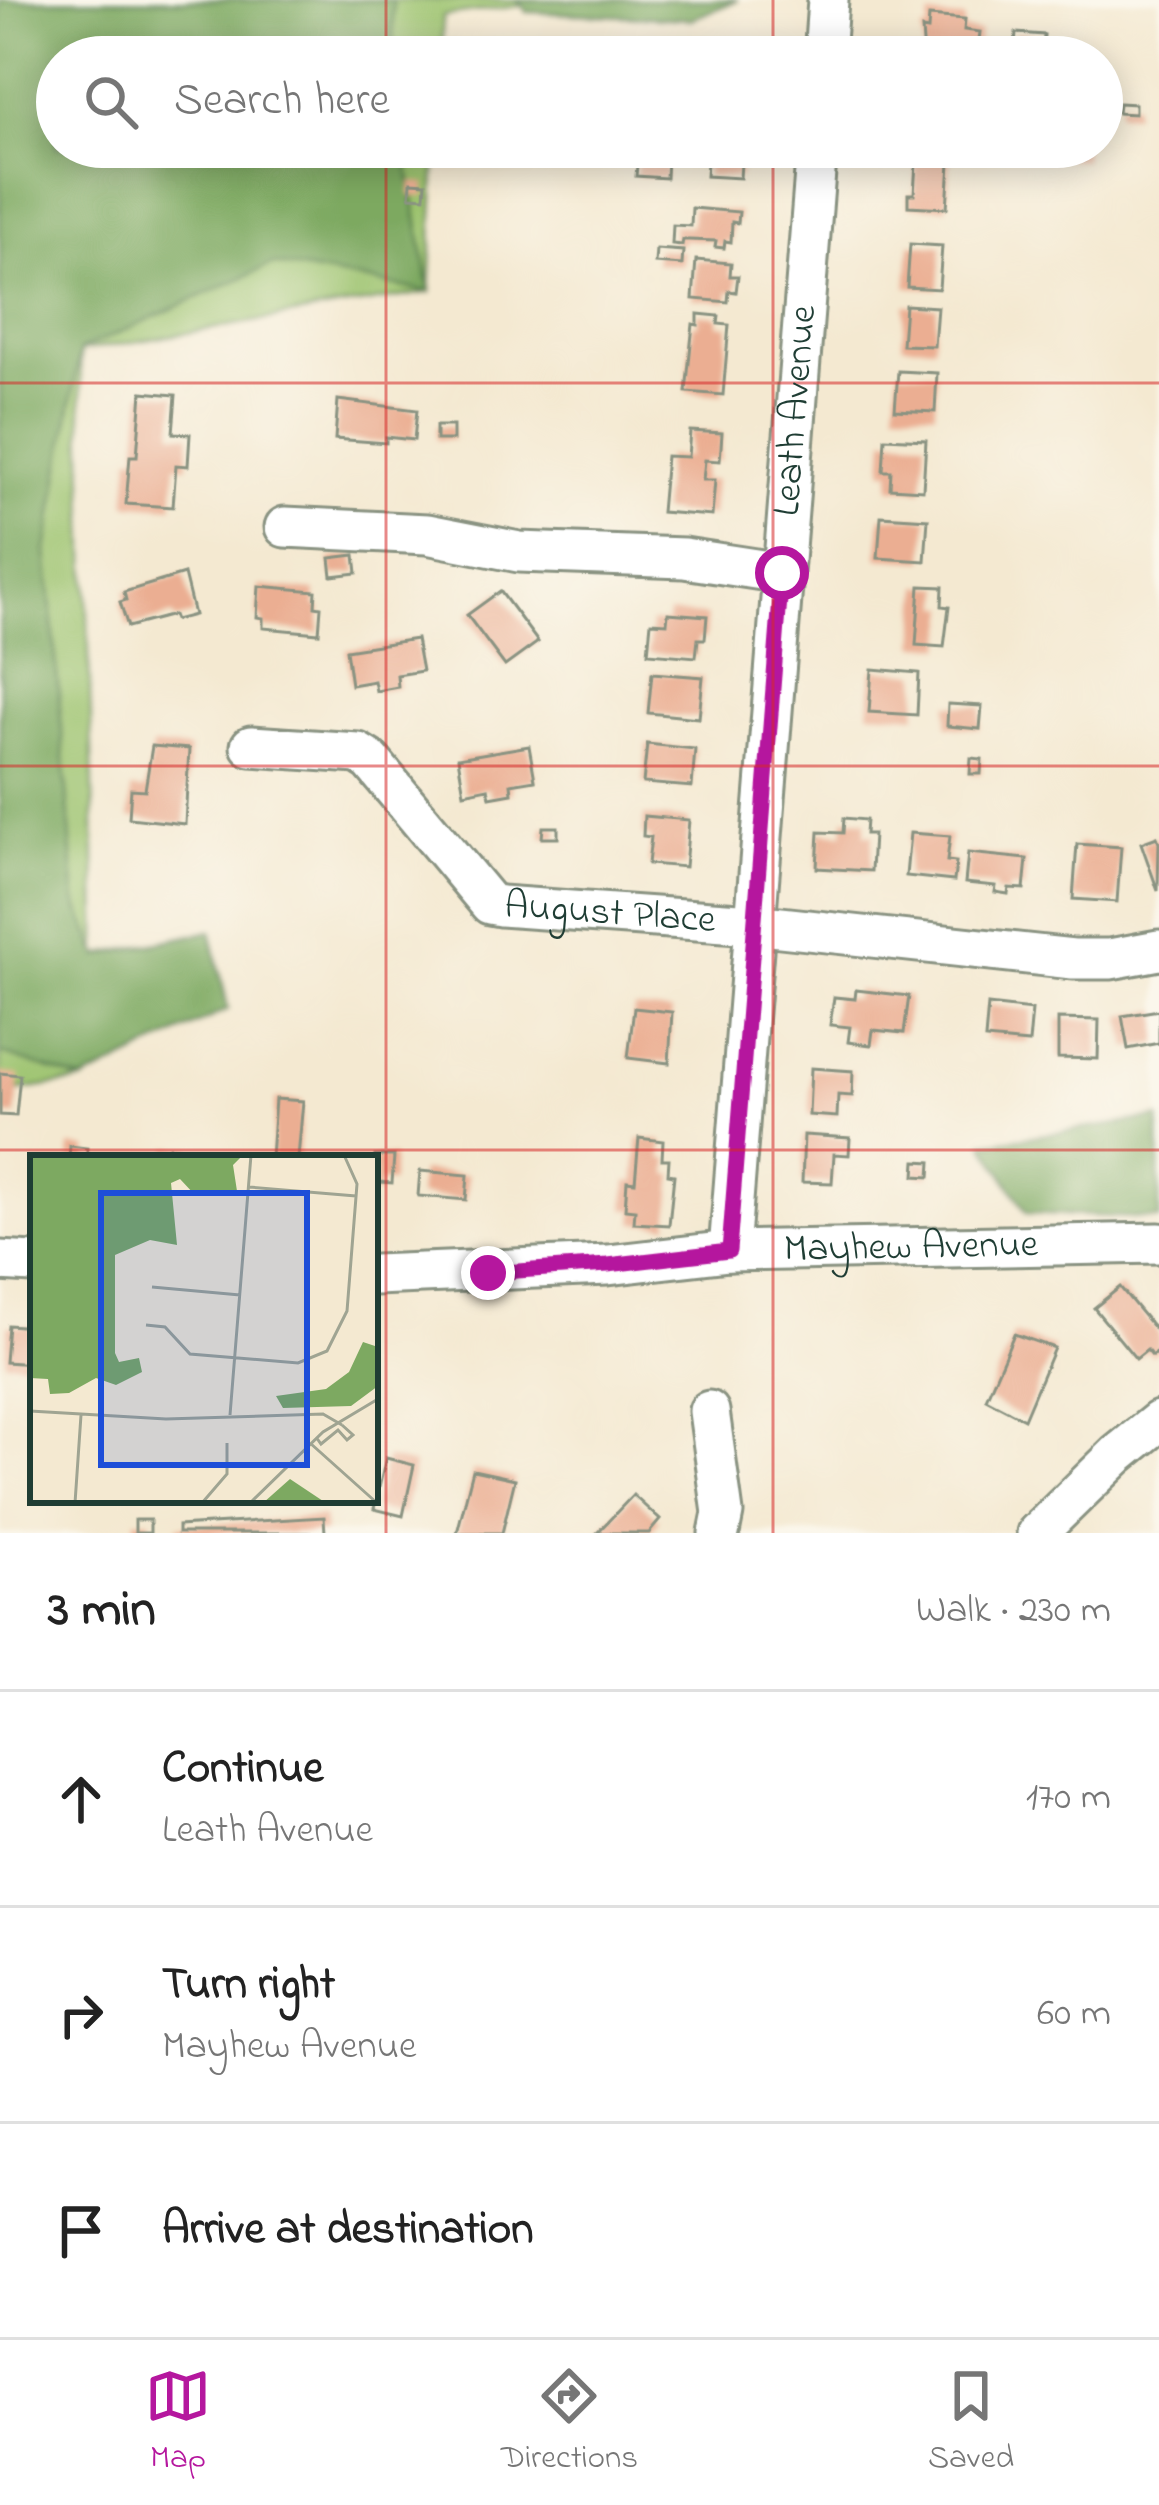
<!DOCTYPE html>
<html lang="en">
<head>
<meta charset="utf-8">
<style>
  body { margin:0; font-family:"Indie Flower",sans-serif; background:#f6f6f6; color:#222 }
  .stop { position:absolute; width:36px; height:36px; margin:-27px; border:9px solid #b5179e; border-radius:50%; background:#fff }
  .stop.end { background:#b5179e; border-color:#fff; box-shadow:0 3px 12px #0008 }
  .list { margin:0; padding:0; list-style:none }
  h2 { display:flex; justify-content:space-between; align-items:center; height:156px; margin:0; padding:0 48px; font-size:51px }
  h2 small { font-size:39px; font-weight:400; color:#767676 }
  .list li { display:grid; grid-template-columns:78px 1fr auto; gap:36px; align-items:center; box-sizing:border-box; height:216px; padding:0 48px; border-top:3px solid #e0e0e0 }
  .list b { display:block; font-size:45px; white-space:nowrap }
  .list p { margin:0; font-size:39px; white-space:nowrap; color:#767676 }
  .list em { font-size:39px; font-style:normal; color:#767676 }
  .icon { flex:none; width:66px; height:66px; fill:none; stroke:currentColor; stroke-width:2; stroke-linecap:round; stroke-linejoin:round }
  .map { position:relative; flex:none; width:1159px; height:1533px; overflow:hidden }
  .search { position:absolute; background:#fff; box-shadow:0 6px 30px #0003; left:36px; right:36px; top:36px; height:132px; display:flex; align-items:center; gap:30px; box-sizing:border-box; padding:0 42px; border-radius:66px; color:#767676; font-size:45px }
  .sheet { height:804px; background:#fff }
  nav { display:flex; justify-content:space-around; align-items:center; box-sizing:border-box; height:168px; border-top:3px solid #e0e0e0; background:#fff; font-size:33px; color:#767676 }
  nav a { display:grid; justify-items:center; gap:6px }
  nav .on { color:#b5179e }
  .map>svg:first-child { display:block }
  .green { fill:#9cc36e; stroke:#5e8051; stroke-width:3 }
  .forest { fill:#7da961; stroke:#4e734a; stroke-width:3 }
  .building { fill:#ebae92 }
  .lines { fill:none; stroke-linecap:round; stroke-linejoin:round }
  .minor-casing { stroke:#8a9382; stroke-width:45 }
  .minor { stroke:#fff; stroke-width:39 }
  .route { stroke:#b5179e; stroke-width:15 }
  .grid { fill:none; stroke:#d62828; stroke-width:3; stroke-opacity:0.55 }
  .labels { text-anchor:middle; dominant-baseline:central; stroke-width:10; stroke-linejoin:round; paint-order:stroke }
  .street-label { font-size:39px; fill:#1f3d34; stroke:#fbf7ec }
  .inset-road { fill:none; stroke:#9fa492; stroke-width:3 }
  .view { fill:#1d4ed8; fill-opacity:0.15; stroke:#1d4ed8; stroke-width:6 }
  .inset-edge { fill:none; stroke:#1f3d34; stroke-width:6 }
</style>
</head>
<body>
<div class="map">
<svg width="1159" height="1533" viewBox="0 0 1159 1533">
  <rect width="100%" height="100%" fill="#fbf7ec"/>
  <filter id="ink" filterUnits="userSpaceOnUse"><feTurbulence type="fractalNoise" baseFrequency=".00833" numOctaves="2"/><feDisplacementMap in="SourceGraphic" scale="24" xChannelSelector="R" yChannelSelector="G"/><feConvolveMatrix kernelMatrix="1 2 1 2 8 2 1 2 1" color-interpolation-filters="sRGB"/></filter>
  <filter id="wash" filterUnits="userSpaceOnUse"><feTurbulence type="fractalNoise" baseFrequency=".004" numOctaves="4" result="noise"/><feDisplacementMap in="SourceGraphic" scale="48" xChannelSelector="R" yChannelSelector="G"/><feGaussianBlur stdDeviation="2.7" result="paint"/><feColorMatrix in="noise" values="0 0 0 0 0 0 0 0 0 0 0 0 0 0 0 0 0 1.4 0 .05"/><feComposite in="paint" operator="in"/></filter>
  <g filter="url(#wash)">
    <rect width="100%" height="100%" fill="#f4e9d1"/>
    <polygon class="green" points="0,0 563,0 443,16 441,57 57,57 57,147 436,147 430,292 80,351 98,955 211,931 228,1009 83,1081 0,1093"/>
    <g class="forest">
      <polygon points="0,0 393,0 393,57 57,57 57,147 405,147 430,292 273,264 80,350 47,550 76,901 99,956 211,931 228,1009 83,1081 0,1053"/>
      <polygon points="517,0 738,0 691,19 527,12"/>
      <polygon points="1159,1118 1159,1219 1027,1213 984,1143"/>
    </g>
    <g id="blocks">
      <g class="building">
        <polygon points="929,16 965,19 964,30 980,32 977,57 924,56 922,29 928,30"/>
        <polygon points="1016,33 1044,35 1043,57 1014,57"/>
        <polygon points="1119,103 1135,104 1135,114 1118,113"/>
        <polygon points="708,147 742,147 740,178 706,176"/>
        <polygon points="917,147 951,147 947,208 908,206 908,194 914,194"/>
        <polygon points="1067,147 1085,147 1084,160 1066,159"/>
        <polygon points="638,154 667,157 666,178 636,176"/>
        <polygon points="411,182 426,183 425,197 410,196"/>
        <polygon points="692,208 739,212 738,223 732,222 731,242 725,241 724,248 715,247 716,241 689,240 683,240 682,245 672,244 673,225 691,226"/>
        <polygon points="910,244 942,246 939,289 907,287"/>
        <polygon points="656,249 683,251 682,265 655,263"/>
        <polygon points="696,260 731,263 730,276 738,276 736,292 729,291 728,302 693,299"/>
        <polygon points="905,305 937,307 934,346 902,345"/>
        <polygon points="698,314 719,316 718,324 729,325 723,395 686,392 693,324 698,325"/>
        <polygon points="898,371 937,373 935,412 895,410"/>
        <polygon points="142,392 176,395 173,433 190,434 188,466 176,465 173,507 126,504 130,456 137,456"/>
        <polygon points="338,400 417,410 414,440 386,437 386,443 335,439"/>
        <rect x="436" y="426" width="17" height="14"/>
        <polygon points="690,431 722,433 720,461 705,460 703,480 715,480 712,516 661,512 666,456 688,457"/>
        <polygon points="885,438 926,440 923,490 890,488 891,471 883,471"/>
        <polygon points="881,516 928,519 925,561 878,558"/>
        <polygon points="355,555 357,573 332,576 330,558"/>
        <polygon points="184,574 194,615 175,620 173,615 128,627 120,602 126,600 124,592"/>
        <polygon points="259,586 316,591 315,606 321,607 319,633 263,628 263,618 257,617"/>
        <polygon points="920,586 943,587 942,606 949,607 944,647 916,645"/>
        <polygon points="500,591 538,642 505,666 467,615"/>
        <polygon points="668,613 707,616 705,639 698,639 696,657 648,653 651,622 667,623"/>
        <polygon points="416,639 422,671 397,675 398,687 376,691 374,681 351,685 346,650"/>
        <polygon points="872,669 919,673 917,715 869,712"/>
        <polygon points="652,673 703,677 699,718 648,713"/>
        <polygon points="948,704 982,706 980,729 947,726"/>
        <polygon points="647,744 695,749 692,787 643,783"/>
        <polygon points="152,746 189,749 185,824 129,818 131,789 145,790"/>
        <polygon points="529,746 535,780 511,784 512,793 490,797 488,788 464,793 458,758"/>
        <polygon points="971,758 982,759 981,774 970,774"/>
        <polygon points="644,816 689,820 685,867 648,864 651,837 643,836"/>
        <polygon points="844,818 866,820 865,834 873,834 871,871 817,868 819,832 843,833"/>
        <polygon points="543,827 558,827 558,838 542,838"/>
        <polygon points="910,833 950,836 947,861 956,862 954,881 906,876"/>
        <polygon points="1157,837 1159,843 1158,891 1141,843"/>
        <polygon points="1077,844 1121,847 1117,902 1073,899"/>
        <polygon points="968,853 1027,859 1024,889 1009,888 1008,894 995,892 996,886 965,883"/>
        <polygon points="856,990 909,996 904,1033 873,1030 871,1045 848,1042 850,1027 830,1025 834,997 855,999"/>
        <polygon points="988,1005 1032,1010 1029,1043 985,1039"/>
        <polygon points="634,1008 672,1012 669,1063 628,1058"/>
        <polygon points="1159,1010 1159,1043 1128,1049 1122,1016"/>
        <polygon points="1058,1019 1099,1020 1098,1059 1058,1058"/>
        <polygon points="811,1068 853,1071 852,1096 838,1095 837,1117 809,1115"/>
        <polygon points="0,1073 20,1075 16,1116 0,1115"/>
        <polygon points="275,1099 303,1101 298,1158 271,1158"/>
        <polygon points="804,1135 850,1138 849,1155 834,1154 832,1183 802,1182"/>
        <polygon points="639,1138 663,1141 662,1159 669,1159 668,1174 674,1175 669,1225 634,1223 635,1210 625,1209 627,1181 635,1182"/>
        <polygon points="70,1146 87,1148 87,1158 69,1158"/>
        <polygon points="169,1147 192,1148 191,1158 168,1158"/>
        <polygon points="375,1156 394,1156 392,1183 380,1182 379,1194 375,1194"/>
        <polygon points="916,1161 931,1162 930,1177 915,1176"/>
        <polygon points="420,1171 468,1175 466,1200 418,1196"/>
        <polygon points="1120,1287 1159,1334 1159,1350 1152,1356 1147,1350 1136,1359 1094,1308"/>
        <polygon points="8,1325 33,1327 33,1364 5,1362"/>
        <polygon points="1014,1334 1054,1348 1024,1419 986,1399"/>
        <polygon points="386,1458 414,1465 403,1516 374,1509"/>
        <polygon points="473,1470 515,1479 502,1533 457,1533"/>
        <polygon points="633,1495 660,1520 649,1533 597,1533"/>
        <polygon points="324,1517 325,1533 178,1533 178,1526"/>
        <rect x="135" y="1520" width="15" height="13"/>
      </g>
    </g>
  </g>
  <g filter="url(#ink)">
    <use href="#blocks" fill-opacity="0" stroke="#8a9382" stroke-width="3"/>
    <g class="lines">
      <defs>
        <g id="minor">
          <polyline points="824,57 828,0"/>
          <polyline points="285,527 427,534 519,552 684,558 782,573"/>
          <path id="s1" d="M 251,746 L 358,753 L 371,761 L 490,904 L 501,906 L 753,924 L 1073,959 L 1110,959 L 1159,950"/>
          <path id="s2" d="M 729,1251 L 817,147"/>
          <polyline points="0,1261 33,1263"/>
          <path id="s3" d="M 375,1275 L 608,1265 L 729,1251 L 1159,1243"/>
          <polyline points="709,1411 723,1513 719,1533"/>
          <polyline points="1037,1533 1117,1455 1159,1421"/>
        </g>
      </defs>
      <use href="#minor" class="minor-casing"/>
      <use href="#minor" class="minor"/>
    </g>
  </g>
  <g class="lines" filter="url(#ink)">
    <polyline class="route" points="488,1273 608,1265 729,1251 782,573"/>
  </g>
  <path class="grid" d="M 386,0 L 386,57M 773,0 L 773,57M 386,147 L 386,1533M 773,147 L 773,1533M 0,383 L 1159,383M 0,766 L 1159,766M 0,1150 L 1159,1150"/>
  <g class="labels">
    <g class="street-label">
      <text stroke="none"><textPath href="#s2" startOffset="843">Leath Avenue</textPath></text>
      <text stroke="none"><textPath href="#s1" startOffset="429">August Place</textPath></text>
      <text stroke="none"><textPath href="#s3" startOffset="537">Mayhew Avenue</textPath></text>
    </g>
  </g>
  <g transform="translate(30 1155)">
    <rect width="348" height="348" fill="#f4e9d1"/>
    <path d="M 213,0 L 203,10 L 207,36 L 194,41 L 165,40 L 150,24 L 141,28 L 147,90 L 120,85 L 85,100 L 85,198 L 89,207 L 109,203 L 112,217 L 86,230 L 66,223 L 39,238 L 20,239 L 18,224 L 0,223 L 0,1 ZM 333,187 L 348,192 L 348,231 L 321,251 L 253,253 L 246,241 L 296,234 L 319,217 ZM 260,324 L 296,348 L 233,348 Z" fill="#7da961"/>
    <path class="inset-road" d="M 219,32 L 326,41M 122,132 L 210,140M 116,170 L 135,172 L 160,199 L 268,208 L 297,196 L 317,156 L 327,29 L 314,0M 0,256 L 136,264 L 293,259 L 312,270M 200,260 L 221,0M 286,282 L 291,289 L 308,275 L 317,285 L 323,280 L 312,270M 280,288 L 347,348M 45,348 L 51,260M 172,348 L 197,319 L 197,288M 220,348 L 293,277 L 348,244"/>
    <path class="view" d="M 71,38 L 277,38 L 277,310 L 71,310 Z"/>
    <rect width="348" height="348" class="inset-edge"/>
  </g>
</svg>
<div class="stop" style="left:782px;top:573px"></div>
<div class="stop end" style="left:488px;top:1273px"></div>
<div class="search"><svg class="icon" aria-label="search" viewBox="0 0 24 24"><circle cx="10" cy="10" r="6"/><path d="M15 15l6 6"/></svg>Search here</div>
</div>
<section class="sheet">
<h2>3 min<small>Walk · 230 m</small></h2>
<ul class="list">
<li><svg class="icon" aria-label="ahead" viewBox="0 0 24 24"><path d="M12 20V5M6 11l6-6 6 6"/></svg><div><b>Continue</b><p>Leath Avenue</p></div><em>170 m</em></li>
<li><svg class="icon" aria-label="right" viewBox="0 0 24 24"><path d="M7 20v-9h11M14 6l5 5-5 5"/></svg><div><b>Turn right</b><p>Mayhew Avenue</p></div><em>60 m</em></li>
<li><svg class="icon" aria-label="arrive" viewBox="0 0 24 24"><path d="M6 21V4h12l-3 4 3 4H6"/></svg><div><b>Arrive at destination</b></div></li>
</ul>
</section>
<nav>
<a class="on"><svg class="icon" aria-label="map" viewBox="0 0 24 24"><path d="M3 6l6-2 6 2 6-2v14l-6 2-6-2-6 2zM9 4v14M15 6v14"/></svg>Map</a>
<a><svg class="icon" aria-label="directions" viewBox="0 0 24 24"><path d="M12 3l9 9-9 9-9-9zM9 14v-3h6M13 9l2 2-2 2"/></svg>Directions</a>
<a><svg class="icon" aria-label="saved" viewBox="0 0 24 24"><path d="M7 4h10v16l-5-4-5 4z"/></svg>Saved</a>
</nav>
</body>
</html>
